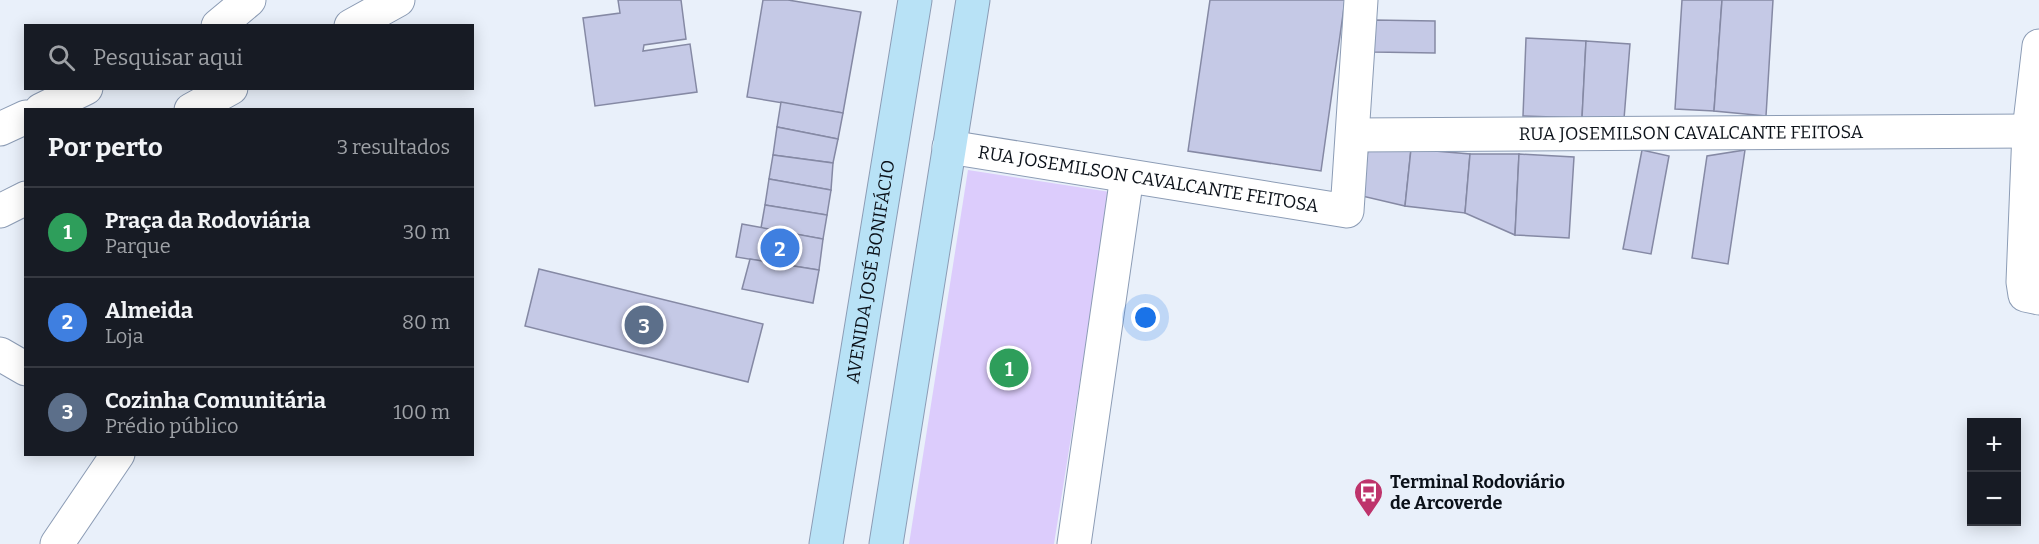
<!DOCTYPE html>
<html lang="pt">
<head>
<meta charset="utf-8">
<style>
  body { margin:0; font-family:Bitter,serif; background:#20242c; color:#f1f3f6 }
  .controls { position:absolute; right:18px; bottom:18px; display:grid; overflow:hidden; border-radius:0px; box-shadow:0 3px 15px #0003 }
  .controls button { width:54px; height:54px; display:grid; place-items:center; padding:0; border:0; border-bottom:2px solid #363941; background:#171b24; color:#f1f3f6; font:30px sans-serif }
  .you { position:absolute; left:1146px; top:318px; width:21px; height:21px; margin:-15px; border:4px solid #fff; border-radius:50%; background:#1a73e8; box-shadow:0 0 0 9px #1a73e833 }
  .badge { display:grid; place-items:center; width:39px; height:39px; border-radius:50%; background:#db2777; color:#fff; font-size:20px; font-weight:700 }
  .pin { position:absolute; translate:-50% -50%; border:3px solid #fff; box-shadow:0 2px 6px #0006 }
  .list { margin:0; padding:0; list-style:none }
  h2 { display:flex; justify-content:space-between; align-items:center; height:78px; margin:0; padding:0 24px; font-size:26px }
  h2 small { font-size:20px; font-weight:400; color:#9ea1a6 }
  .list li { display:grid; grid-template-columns:39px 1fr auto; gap:18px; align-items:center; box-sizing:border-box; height:90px; padding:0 24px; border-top:2px solid #363941 }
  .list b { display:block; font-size:22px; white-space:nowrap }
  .list p { margin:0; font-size:20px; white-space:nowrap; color:#9ea1a6 }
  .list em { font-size:20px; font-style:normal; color:#9ea1a6 }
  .icon { flex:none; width:33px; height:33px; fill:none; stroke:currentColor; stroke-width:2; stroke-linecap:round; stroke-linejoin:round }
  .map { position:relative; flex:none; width:2039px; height:544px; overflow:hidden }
  .search { position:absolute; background:#171b24; box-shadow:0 3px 15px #0003; left:24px; top:24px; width:450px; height:66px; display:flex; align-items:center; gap:15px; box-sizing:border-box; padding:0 21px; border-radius:0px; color:#9ea1a6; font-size:22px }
  .panel { position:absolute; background:#171b24; box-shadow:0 3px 15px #0003; left:24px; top:108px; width:450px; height:348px; border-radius:0px }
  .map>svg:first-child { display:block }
  .green { fill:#dcccfc }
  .building { fill:#c5c9e6; stroke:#8589a4; stroke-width:1.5 }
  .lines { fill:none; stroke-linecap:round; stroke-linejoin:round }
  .minor-casing { stroke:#8c9cb5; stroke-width:35 }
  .secondary-casing { stroke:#8c9cb5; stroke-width:35 }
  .minor { stroke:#fff; stroke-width:33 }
  .secondary { stroke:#b8e2f6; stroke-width:33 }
  .labels { text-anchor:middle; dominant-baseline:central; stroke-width:4.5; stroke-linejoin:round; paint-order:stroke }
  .street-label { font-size:18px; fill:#0b1119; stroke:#e9f0fa }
  .poi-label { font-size:18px; font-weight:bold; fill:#0b1119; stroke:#e9f0fa; text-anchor:start }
</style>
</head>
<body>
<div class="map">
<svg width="2039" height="544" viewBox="0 0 2039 544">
  <rect width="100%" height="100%" fill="#e9f0fa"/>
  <polygon class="green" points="968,170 1110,192 1054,544 909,544"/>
  <g class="building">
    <polygon points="618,0 681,0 686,39 644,45 643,51 690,44 697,92 595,106 583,18 620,13"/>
    <polygon points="763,0 788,0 861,12 843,113 747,97"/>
    <polygon points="1210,0 1345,0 1321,171 1188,151"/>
    <polygon points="1682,0 1722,0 1714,111 1675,109"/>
    <polygon points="1722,0 1773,0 1766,116 1714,111"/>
    <polygon points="1374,20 1435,21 1435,53 1374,52"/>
    <polygon points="1526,38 1586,41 1582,118 1523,116"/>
    <polygon points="1586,41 1630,44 1624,119 1582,118"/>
    <polygon points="781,102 843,113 838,139 777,127"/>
    <polygon points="777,127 838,139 833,163 773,155"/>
    <polygon points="1368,149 1411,149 1405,206 1362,196"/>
    <polygon points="1411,149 1470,154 1465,213 1405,206"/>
    <polygon points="1642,150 1669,156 1651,254 1623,249"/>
    <polygon points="1745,150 1728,264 1692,258 1707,156"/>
    <polygon points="1470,154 1519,154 1515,235 1465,213"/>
    <polygon points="1519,154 1574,157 1569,238 1515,235"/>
    <polygon points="773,155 833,163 831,190 769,179"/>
    <polygon points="769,179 831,190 827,215 765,205"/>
    <polygon points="765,205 827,215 823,239 761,228"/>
    <polygon points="742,224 823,239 819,270 736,257"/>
    <polygon points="750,259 819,270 813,303 742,289"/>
    <polygon points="539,269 763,324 748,382 525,326"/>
  </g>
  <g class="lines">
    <defs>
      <g id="minor">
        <polyline points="218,26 249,0"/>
        <polyline points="351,26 398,0"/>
        <polyline points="2039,46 2029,131 2023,282 2025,295 2039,298"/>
        <polyline points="41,110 86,88"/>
        <polyline points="191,110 231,88"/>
        <polyline points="0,129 26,117"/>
        <path id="s1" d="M 1353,135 L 2029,131"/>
        <path id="s2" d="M 949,147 L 1347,211 L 1361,0"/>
        <polyline points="0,211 26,198"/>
        <polyline points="0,354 26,369"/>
        <polyline points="57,544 118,454"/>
        <polyline points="1074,544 1127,176"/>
      </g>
      <g id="secondary">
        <path id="s3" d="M 826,544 L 915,0"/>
        <polyline points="886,544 973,0"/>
      </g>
    </defs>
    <use href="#minor" class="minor-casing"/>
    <use href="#secondary" class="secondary-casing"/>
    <use href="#minor" class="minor"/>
    <use href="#secondary" class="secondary"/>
  </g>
  <defs>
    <symbol id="bus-pin" viewBox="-11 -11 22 30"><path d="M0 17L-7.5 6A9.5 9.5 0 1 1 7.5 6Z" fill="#be336b" stroke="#e9f0fa"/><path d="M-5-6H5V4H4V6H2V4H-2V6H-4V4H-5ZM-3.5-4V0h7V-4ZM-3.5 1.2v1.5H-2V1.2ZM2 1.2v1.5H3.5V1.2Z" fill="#fff"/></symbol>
  </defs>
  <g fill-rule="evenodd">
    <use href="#bus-pin" x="1352" y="476" width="33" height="45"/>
  </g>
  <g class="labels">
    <g class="street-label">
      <text stroke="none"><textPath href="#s1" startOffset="338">RUA JOSEMILSON CAVALCANTE FEITOSA</textPath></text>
      <text stroke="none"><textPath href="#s2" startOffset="202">RUA JOSEMILSON CAVALCANTE FEITOSA</textPath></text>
      <text stroke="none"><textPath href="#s3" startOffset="276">AVENIDA JOSÉ BONIFÁCIO</textPath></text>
    </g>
    <g class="poi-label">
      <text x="1390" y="482">Terminal Rodoviário<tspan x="1390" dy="21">de Arcoverde</tspan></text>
    </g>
  </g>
</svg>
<div class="controls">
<button>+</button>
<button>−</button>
</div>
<div class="you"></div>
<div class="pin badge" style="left:1009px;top:368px;background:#2e9e5b">1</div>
<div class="pin badge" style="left:780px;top:248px;background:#3f7fe0">2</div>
<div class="pin badge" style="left:644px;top:325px;background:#5c6f8a">3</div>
<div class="search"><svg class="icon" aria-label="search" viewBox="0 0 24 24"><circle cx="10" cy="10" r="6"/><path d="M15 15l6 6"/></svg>Pesquisar aqui</div>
<section class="panel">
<h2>Por perto<small>3 resultados</small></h2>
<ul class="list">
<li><span class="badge" style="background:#2e9e5b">1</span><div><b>Praça da Rodoviária</b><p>Parque</p></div><em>30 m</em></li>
<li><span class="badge" style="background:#3f7fe0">2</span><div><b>Almeida</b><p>Loja</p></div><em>80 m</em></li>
<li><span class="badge" style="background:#5c6f8a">3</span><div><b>Cozinha Comunitária</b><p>Prédio público</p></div><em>100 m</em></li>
</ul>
</section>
</div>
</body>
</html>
